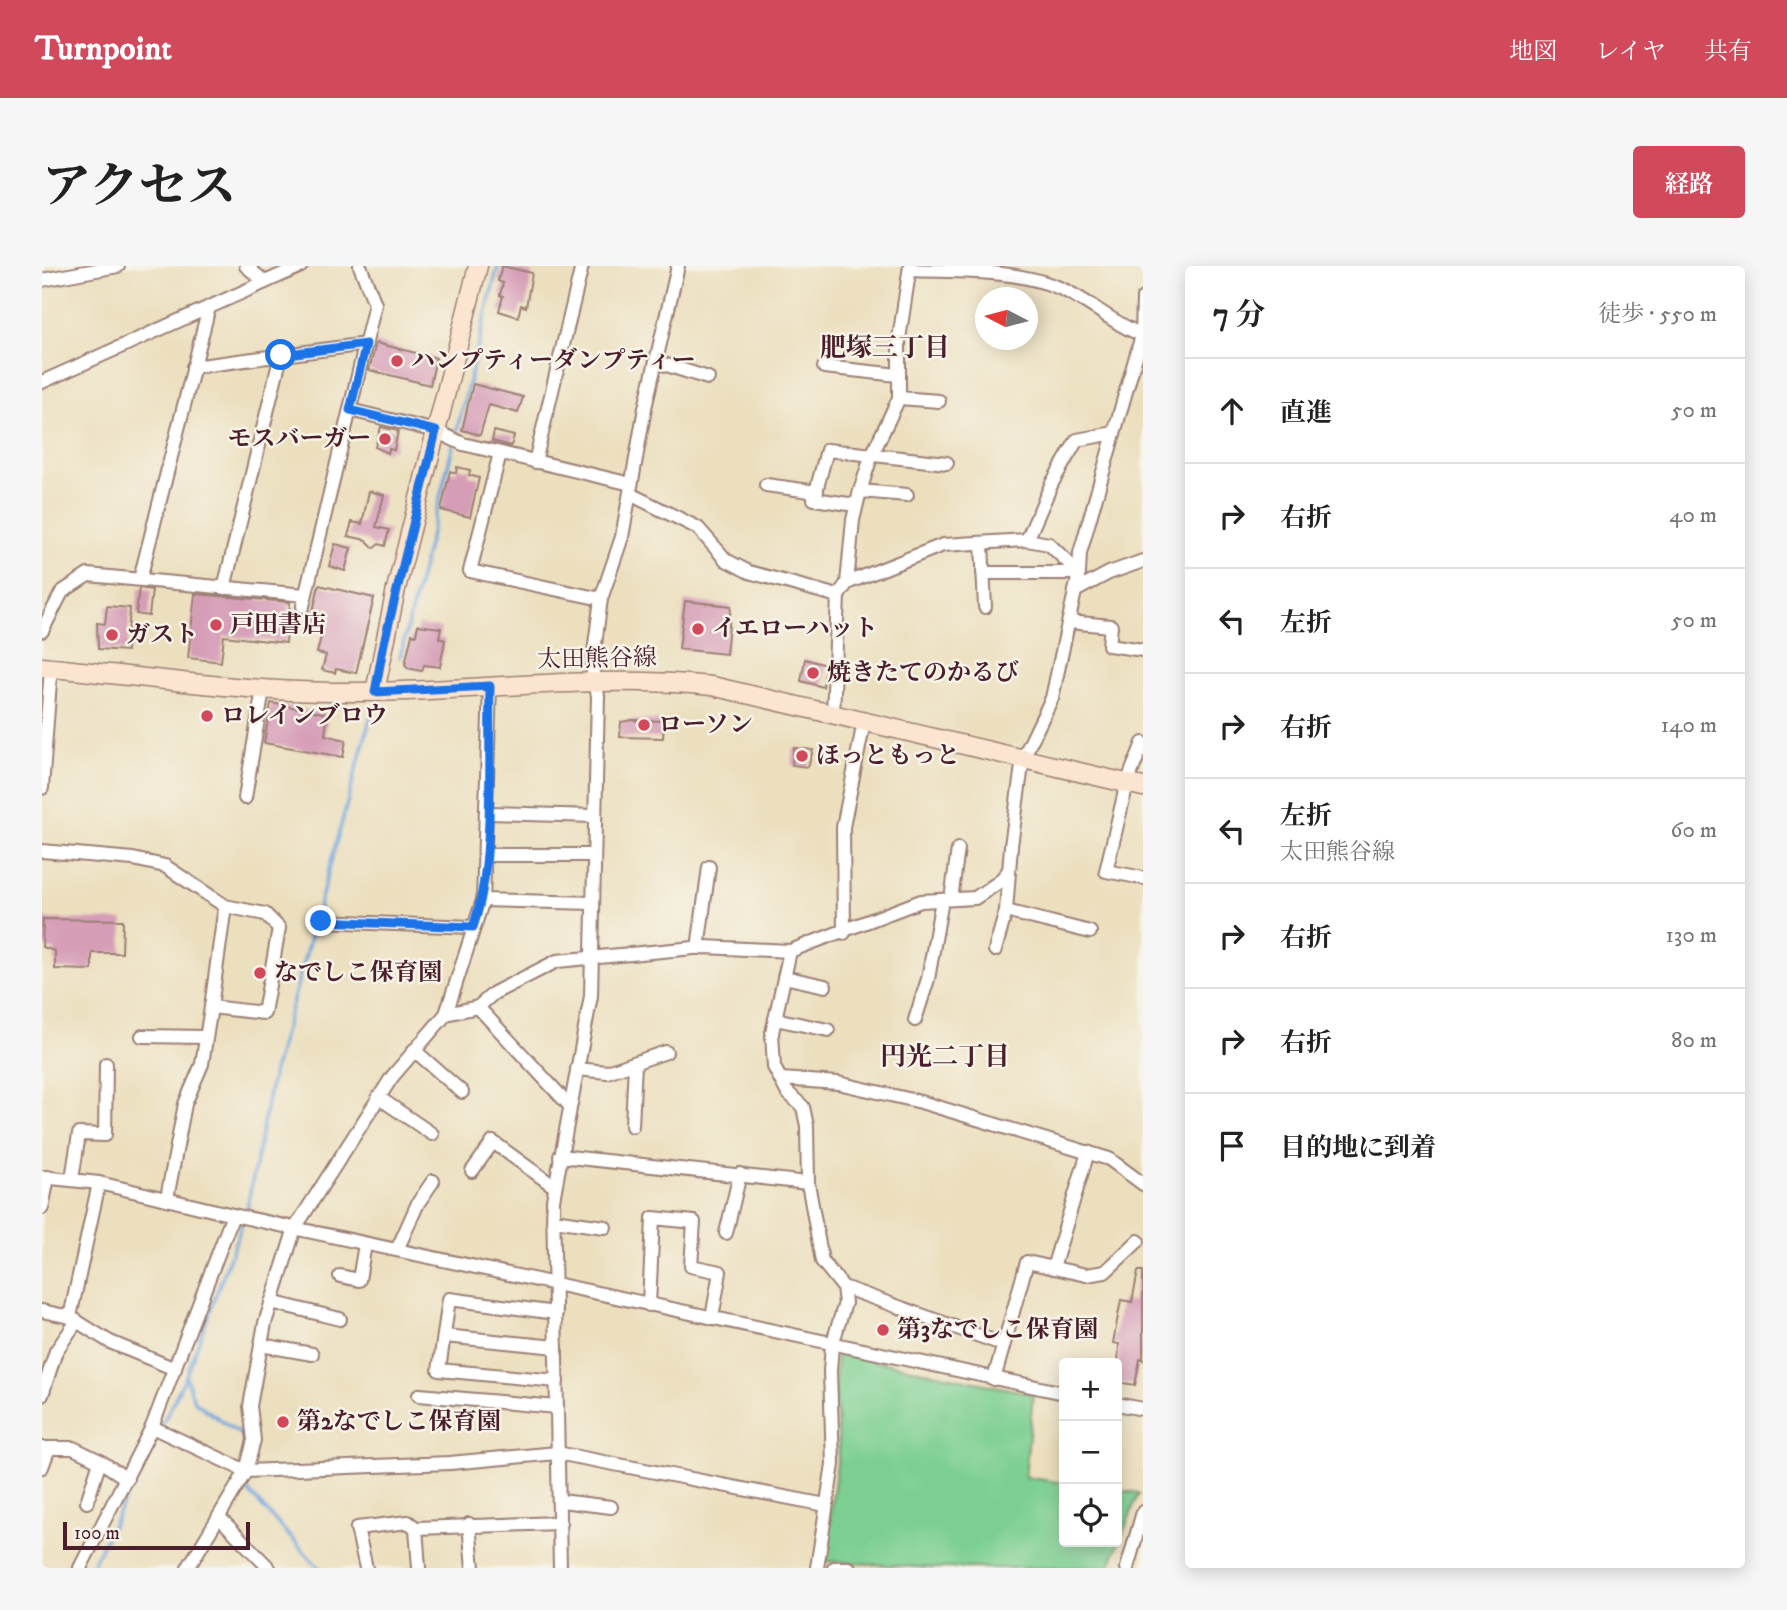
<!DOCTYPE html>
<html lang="ja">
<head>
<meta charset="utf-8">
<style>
  body { margin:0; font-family:"IM FELL DW Pica","Noto Serif JP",serif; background:#f6f6f6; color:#222 }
  .controls { position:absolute; right:21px; bottom:21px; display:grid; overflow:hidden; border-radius:7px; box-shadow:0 4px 18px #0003 }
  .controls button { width:63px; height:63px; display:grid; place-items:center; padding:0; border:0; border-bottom:2px solid #e0e0e0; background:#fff; color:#222; font:35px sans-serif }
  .compass { position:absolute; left:933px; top:21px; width:63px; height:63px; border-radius:50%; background:#fff; box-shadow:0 4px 18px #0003; rotate:276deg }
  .scale { position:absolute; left:21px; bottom:18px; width:187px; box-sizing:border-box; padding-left:7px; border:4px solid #4a1f2b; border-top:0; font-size:19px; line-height:24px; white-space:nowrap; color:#4a1f2b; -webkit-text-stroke:5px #f7f3e8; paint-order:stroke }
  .stop { position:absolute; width:21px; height:21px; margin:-16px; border:5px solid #1a73e8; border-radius:50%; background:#fff }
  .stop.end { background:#1a73e8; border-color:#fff; box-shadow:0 2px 7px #0008 }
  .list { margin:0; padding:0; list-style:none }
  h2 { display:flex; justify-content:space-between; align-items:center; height:91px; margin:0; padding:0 28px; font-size:30px }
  h2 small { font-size:23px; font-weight:400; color:#767676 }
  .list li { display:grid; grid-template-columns:46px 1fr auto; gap:21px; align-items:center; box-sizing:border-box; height:105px; padding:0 28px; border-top:2px solid #e0e0e0 }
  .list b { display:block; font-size:26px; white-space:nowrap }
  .list p { margin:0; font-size:23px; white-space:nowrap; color:#767676 }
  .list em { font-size:23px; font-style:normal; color:#767676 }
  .icon { flex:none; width:38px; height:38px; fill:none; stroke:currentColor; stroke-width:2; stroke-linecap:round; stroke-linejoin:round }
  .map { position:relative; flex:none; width:1101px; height:1302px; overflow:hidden; border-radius:7px }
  header { display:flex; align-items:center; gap:42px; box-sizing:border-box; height:98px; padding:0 35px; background:#d1495b; color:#fff }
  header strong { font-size:33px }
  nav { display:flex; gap:38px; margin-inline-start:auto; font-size:24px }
  .intro { display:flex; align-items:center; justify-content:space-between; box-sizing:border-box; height:168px; padding:0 42px }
  h1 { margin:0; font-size:49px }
  .button { padding:18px 32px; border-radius:7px; background:#d1495b; color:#fff; font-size:24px; font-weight:700 }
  main { display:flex; gap:42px; padding:0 42px }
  aside { flex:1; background:#fff; border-radius:7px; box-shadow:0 4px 18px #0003 }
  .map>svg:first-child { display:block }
  .green { fill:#7bcf91; stroke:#62775e; stroke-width:2 }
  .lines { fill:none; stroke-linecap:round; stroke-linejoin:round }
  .stream { stroke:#6ca4db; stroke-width:3.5 }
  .building { fill:#d69db7 }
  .street-casing { stroke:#9b7f74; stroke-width:16 }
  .secondary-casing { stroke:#9b7f74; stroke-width:21 }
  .street { stroke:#fff; stroke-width:12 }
  .secondary { stroke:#fce5d0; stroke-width:18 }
  .route { stroke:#1a73e8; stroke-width:9 }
  .poi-dot { fill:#d1495b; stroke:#f7f3e8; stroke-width:2.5 }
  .labels { text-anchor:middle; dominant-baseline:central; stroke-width:5; stroke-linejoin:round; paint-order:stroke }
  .poi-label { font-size:24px; font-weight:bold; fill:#4a1f2b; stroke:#f7f3e8; text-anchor:start }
  .street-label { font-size:24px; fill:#4a1f2b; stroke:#f7f3e8 }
  .neighbourhood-label { font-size:26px; font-weight:bold; fill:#4a1f2b; stroke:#f7f3e8 }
</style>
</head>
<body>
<header>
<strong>Turnpoint</strong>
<nav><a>地図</a><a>レイヤ</a><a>共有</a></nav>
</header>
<div class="intro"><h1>アクセス</h1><a class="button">経路</a></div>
<main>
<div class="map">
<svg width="1101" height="1302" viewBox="0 0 1101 1302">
  <rect width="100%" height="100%" fill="#f7f3e8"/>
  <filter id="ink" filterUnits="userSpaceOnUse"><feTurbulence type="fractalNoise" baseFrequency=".0143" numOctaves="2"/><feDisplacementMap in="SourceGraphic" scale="14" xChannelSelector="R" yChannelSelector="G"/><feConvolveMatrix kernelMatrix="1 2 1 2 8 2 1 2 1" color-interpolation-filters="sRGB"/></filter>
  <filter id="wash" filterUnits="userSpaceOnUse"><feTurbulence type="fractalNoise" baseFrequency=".00686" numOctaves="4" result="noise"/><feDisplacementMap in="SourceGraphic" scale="28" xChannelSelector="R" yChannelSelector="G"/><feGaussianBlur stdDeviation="1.57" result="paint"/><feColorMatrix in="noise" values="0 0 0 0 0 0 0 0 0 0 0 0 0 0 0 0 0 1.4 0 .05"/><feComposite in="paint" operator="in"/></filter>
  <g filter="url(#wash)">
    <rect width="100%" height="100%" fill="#ecdfbe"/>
    <polygon class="green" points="795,1087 991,1128 983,1211 1022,1217 1022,1276 1075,1276 1075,1224 1097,1227 1067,1302 890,1302 782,1295 797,1184 793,1119"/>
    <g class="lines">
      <g class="stream">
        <polyline points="358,391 456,0"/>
        <polyline points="204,948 230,811 330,446"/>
        <polyline points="144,1110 152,1135 209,1176"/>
        <polyline points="208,1209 204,1223 277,1302"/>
        <polyline points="49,1302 144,1110 201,955"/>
      </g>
    </g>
    <g id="blocks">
      <g class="building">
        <polygon points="460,0 490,7 484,41 479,39 476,51 457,45 461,30 458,29 461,17 456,15"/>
        <polygon points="334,77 394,92 388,119 327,104"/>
        <polygon points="431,118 481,131 476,147 447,139 438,169 420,164"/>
        <polygon points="339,161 356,165 352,184 347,183 346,187 333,181"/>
        <polygon points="452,165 472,170 469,180 450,175"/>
        <polygon points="415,201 428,204 427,209 437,212 428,251 399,244 408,205 414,207"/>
        <polygon points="327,225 342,229 334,261 347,264 343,280 337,278 332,282 324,274 306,270 310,256 320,258"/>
        <polygon points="293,278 309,282 303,305 287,300"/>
        <polygon points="277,319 332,332 314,407 294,403 293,407 280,404 284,389 275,387 281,362 268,359"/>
        <polygon points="97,322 110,324 107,350 94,348"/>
        <polygon points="153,328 248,336 244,377 182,370 179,396 146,392"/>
        <polygon points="643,335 689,340 684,388 637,383"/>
        <polygon points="65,340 88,342 85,385 56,383 55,357 63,358"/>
        <polygon points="376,359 399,362 397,372 403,374 398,401 382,399 380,405 366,402 363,398 370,368 374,369"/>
        <polygon points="763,393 784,399 781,421 759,415"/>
        <polygon points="229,437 286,448 283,469 304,474 301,491 222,477"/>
        <polygon points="590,454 622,455 621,472 578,471 579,456"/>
        <polygon points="752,482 771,484 766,501 750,499"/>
        <polygon points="1,653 81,654 80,687 50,687 50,704 13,703 13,685 0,681"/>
        <polygon points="1096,1005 1101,1005 1101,1094 1098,1093 1093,1119 1075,1116 1077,1078 1071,1077 1079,1034 1090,1036"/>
      </g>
    </g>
  </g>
  <g filter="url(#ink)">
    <use href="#blocks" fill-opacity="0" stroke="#9b7f74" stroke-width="2"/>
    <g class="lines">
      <defs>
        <g id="street">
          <polyline points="204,0 223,16"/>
          <path d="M 869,4 C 916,6 971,3 1015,21 C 1046,33 1070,58 1101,69"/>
          <polyline points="0,14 76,0"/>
          <polyline points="615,96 666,112"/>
          <polyline points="151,101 324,78"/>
          <polyline points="782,101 856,109"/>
          <polyline points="0,116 259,0"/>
          <polyline points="857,132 897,135"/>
          <polyline points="308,144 394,165 421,178 589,218"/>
          <polyline points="458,187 428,305 559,333"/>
          <polyline points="493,196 540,0"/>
          <polyline points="724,219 775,226"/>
          <polyline points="818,225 865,229"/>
          <polyline points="588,228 656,262 684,294 707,306 796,330"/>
          <polyline points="814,239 772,233 785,184 905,197"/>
          <polyline points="985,274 1010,217 1035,174 1072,167"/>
          <polyline points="940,278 943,341"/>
          <polyline points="941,307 1037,307"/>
          <polyline points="98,313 167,41"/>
          <polyline points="805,317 901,279 985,274 1007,278 1037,307"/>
          <polyline points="182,322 239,89"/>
          <polyline points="1033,325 1067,307 1101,295"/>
          <polyline points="261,340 333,38 318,0"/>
          <polyline points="1027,356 1069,360 1067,379 1101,384"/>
          <polyline points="0,365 20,326 46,309 263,329"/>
          <polyline points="791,449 796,330 805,317 811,254 818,225 829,191 857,132 857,73 868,0"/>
          <polyline points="1101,477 1085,517 1064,605 1101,612"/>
          <polyline points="0,522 9,402"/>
          <polyline points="203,532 221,423"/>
          <polyline points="445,547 553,550"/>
          <polyline points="0,585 91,593 123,600 183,640 223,648 237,662 222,747 169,741 183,640"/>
          <polyline points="444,589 551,589"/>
          <polyline points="909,633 916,583"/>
          <polyline points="441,634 551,637"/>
          <polyline points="964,645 1048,666"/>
          <polyline points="279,655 431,661"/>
          <polyline points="802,667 801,561 822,456"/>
          <polyline points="656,682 667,601"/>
          <polyline points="953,684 964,645 969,580 981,492 1010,432 1037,307 1038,287 1100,69 1101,32"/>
          <polyline points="748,685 730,767 732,801 745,826 761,841 765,860 766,917 780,995 801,1021 803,1037 790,1079 788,1105 791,1198 775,1302"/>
          <polyline points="742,711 783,720"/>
          <polyline points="436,741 527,839"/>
          <polyline points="404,748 436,741 452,727 515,695 662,681 748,685 879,635 933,632 957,616 967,604"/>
          <polyline points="733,753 786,764"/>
          <polyline points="873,754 886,713 900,634"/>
          <polyline points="100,770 164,771"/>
          <polyline points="372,784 420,826"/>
          <polyline points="535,803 565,806 624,786"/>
          <polyline points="739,813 796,817 879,836 1067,893 1101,918"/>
          <polyline points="336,831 390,868"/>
          <polyline points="590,860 593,797"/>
          <polyline points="518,890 766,917"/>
          <polyline points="430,905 451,876 513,921"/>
          <polyline points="0,911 57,917 191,949 1022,1127"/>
          <polyline points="30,913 37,868 63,869 64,798"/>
          <polyline points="125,932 143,838 160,798 169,741"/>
          <polyline points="0,942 6,911"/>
          <polyline points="511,954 563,961"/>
          <polyline points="684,967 698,908"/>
          <polyline points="355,984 376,937 391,915"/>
          <polyline points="1011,1002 1046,886"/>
          <polyline points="298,1010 317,1014 323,978"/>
          <polyline points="801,1021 960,1078"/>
          <polyline points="229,1036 298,1053"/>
          <polyline points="607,1039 611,952 652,956 649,1000 678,1006 670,1052"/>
          <polyline points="0,1045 28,1051 68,1076 133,1103"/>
          <polyline points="514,1047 407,1033 397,1104 515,1115"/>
          <polyline points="28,1051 57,917"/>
          <polyline points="402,1070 514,1081"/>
          <polyline points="219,1079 270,1088"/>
          <polyline points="952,1113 985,996 1044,1009 1063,1006 1096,975"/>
          <polyline points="0,1129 14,1085 35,1055"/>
          <polyline points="377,1129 515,1141"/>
          <polyline points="1075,1138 1101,1143"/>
          <polyline points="110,1161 204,1205 408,1197 515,1187 784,1239"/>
          <polyline points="0,1182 31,1182 58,1195 85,1213"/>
          <polyline points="0,1201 7,1182"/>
          <polyline points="519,1235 569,1241"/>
          <polyline points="45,1236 58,1195"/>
          <polyline points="178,1252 227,1302"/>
          <polyline points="427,1258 431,1302"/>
          <polyline points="374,1262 377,1302"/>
          <polyline points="38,1302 110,1161 191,949"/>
          <polyline points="146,1302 204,1205 212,1174 208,1140 223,1057 253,962 350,811 404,748 441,634 448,420"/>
          <polyline points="324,1302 315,1262 366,1256 374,1262 518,1257"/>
          <polyline points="518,1302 511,934 549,730 556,430 550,401 559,333 580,271 603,142 636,0"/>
          <polyline points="792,1302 807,1302"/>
          <polyline points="1085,1302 1101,1246"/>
        </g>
        <g id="secondary">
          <path d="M 0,401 C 97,410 194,425 292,426 C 418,428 544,407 670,420 L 1101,521"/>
          <polyline points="333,426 354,323 436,0"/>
        </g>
      </defs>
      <use href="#street" class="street-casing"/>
      <use href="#secondary" class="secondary-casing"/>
      <use href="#street" class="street"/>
      <use href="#secondary" class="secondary"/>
    </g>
  </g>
  <g class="lines" filter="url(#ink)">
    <path class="route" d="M 239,89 L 324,78 L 308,144 L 394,165 L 342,377 L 333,426 L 448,420 C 446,491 454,596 431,661 L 279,655"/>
  </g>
  <g class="poi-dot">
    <circle cx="355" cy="95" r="7"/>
    <circle cx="343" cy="173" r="7"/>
    <circle cx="174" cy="359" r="7"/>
    <circle cx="656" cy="363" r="7"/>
    <circle cx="70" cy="369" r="7"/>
    <circle cx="771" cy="407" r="7"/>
    <circle cx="165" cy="450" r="7"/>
    <circle cx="602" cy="459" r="7"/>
    <circle cx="760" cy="490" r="7"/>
    <circle cx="218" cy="707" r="7"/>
    <circle cx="841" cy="1064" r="7"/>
    <circle cx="241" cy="1156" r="7"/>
  </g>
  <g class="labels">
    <g class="poi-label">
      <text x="369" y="95">ハンプティーダンプティー</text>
      <text x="329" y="173" text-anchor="end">モスバーガー</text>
      <text x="188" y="359">戸田書店</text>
      <text x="670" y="363">イエローハット</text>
      <text x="84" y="369">ガスト</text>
      <text x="785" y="407">焼きたてのかるび</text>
      <text x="179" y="450">ロレインブロウ</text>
      <text x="616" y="459">ローソン</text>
      <text x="774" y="490">ほっともっと</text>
      <text x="232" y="707">なでしこ保育園</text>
      <text x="855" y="1064">第3なでしこ保育園</text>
      <text x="255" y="1156">第2なでしこ保育園</text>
    </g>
    <g class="street-label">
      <text transform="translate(555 393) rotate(-1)">太田熊谷線</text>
    </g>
    <g class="neighbourhood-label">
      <text x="843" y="82">肥塚三丁目</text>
      <text x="903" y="791">円光二丁目</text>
    </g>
  </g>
</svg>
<div class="controls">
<button>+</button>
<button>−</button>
<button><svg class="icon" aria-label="locate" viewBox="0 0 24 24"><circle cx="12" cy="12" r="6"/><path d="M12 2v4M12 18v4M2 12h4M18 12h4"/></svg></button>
</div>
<svg class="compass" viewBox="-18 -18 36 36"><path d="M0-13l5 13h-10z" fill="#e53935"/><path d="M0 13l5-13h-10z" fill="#767676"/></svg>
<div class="scale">100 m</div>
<div class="stop" style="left:239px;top:89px"></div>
<div class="stop end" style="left:279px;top:655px"></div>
</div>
<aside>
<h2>7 分<small>徒歩 · 550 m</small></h2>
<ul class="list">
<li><svg class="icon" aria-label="ahead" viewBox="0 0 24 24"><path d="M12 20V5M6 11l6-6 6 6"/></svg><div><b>直進</b></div><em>50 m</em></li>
<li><svg class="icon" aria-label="right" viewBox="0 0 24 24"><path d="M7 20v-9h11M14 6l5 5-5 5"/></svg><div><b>右折</b></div><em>40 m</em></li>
<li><svg class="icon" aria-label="left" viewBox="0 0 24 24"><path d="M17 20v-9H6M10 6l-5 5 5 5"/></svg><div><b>左折</b></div><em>50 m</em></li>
<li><svg class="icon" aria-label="right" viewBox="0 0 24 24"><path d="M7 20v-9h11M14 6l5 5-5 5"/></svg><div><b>右折</b></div><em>140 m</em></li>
<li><svg class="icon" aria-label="left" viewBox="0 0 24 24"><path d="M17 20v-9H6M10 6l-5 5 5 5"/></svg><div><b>左折</b><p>太田熊谷線</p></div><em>60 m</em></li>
<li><svg class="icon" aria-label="right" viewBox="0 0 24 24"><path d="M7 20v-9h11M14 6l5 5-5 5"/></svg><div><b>右折</b></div><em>130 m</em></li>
<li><svg class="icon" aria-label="right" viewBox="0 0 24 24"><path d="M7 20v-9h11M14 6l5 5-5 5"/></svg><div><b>右折</b></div><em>80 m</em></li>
<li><svg class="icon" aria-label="arrive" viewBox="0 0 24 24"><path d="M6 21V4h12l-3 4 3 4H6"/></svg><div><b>目的地に到着</b></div></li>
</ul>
</aside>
</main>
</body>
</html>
